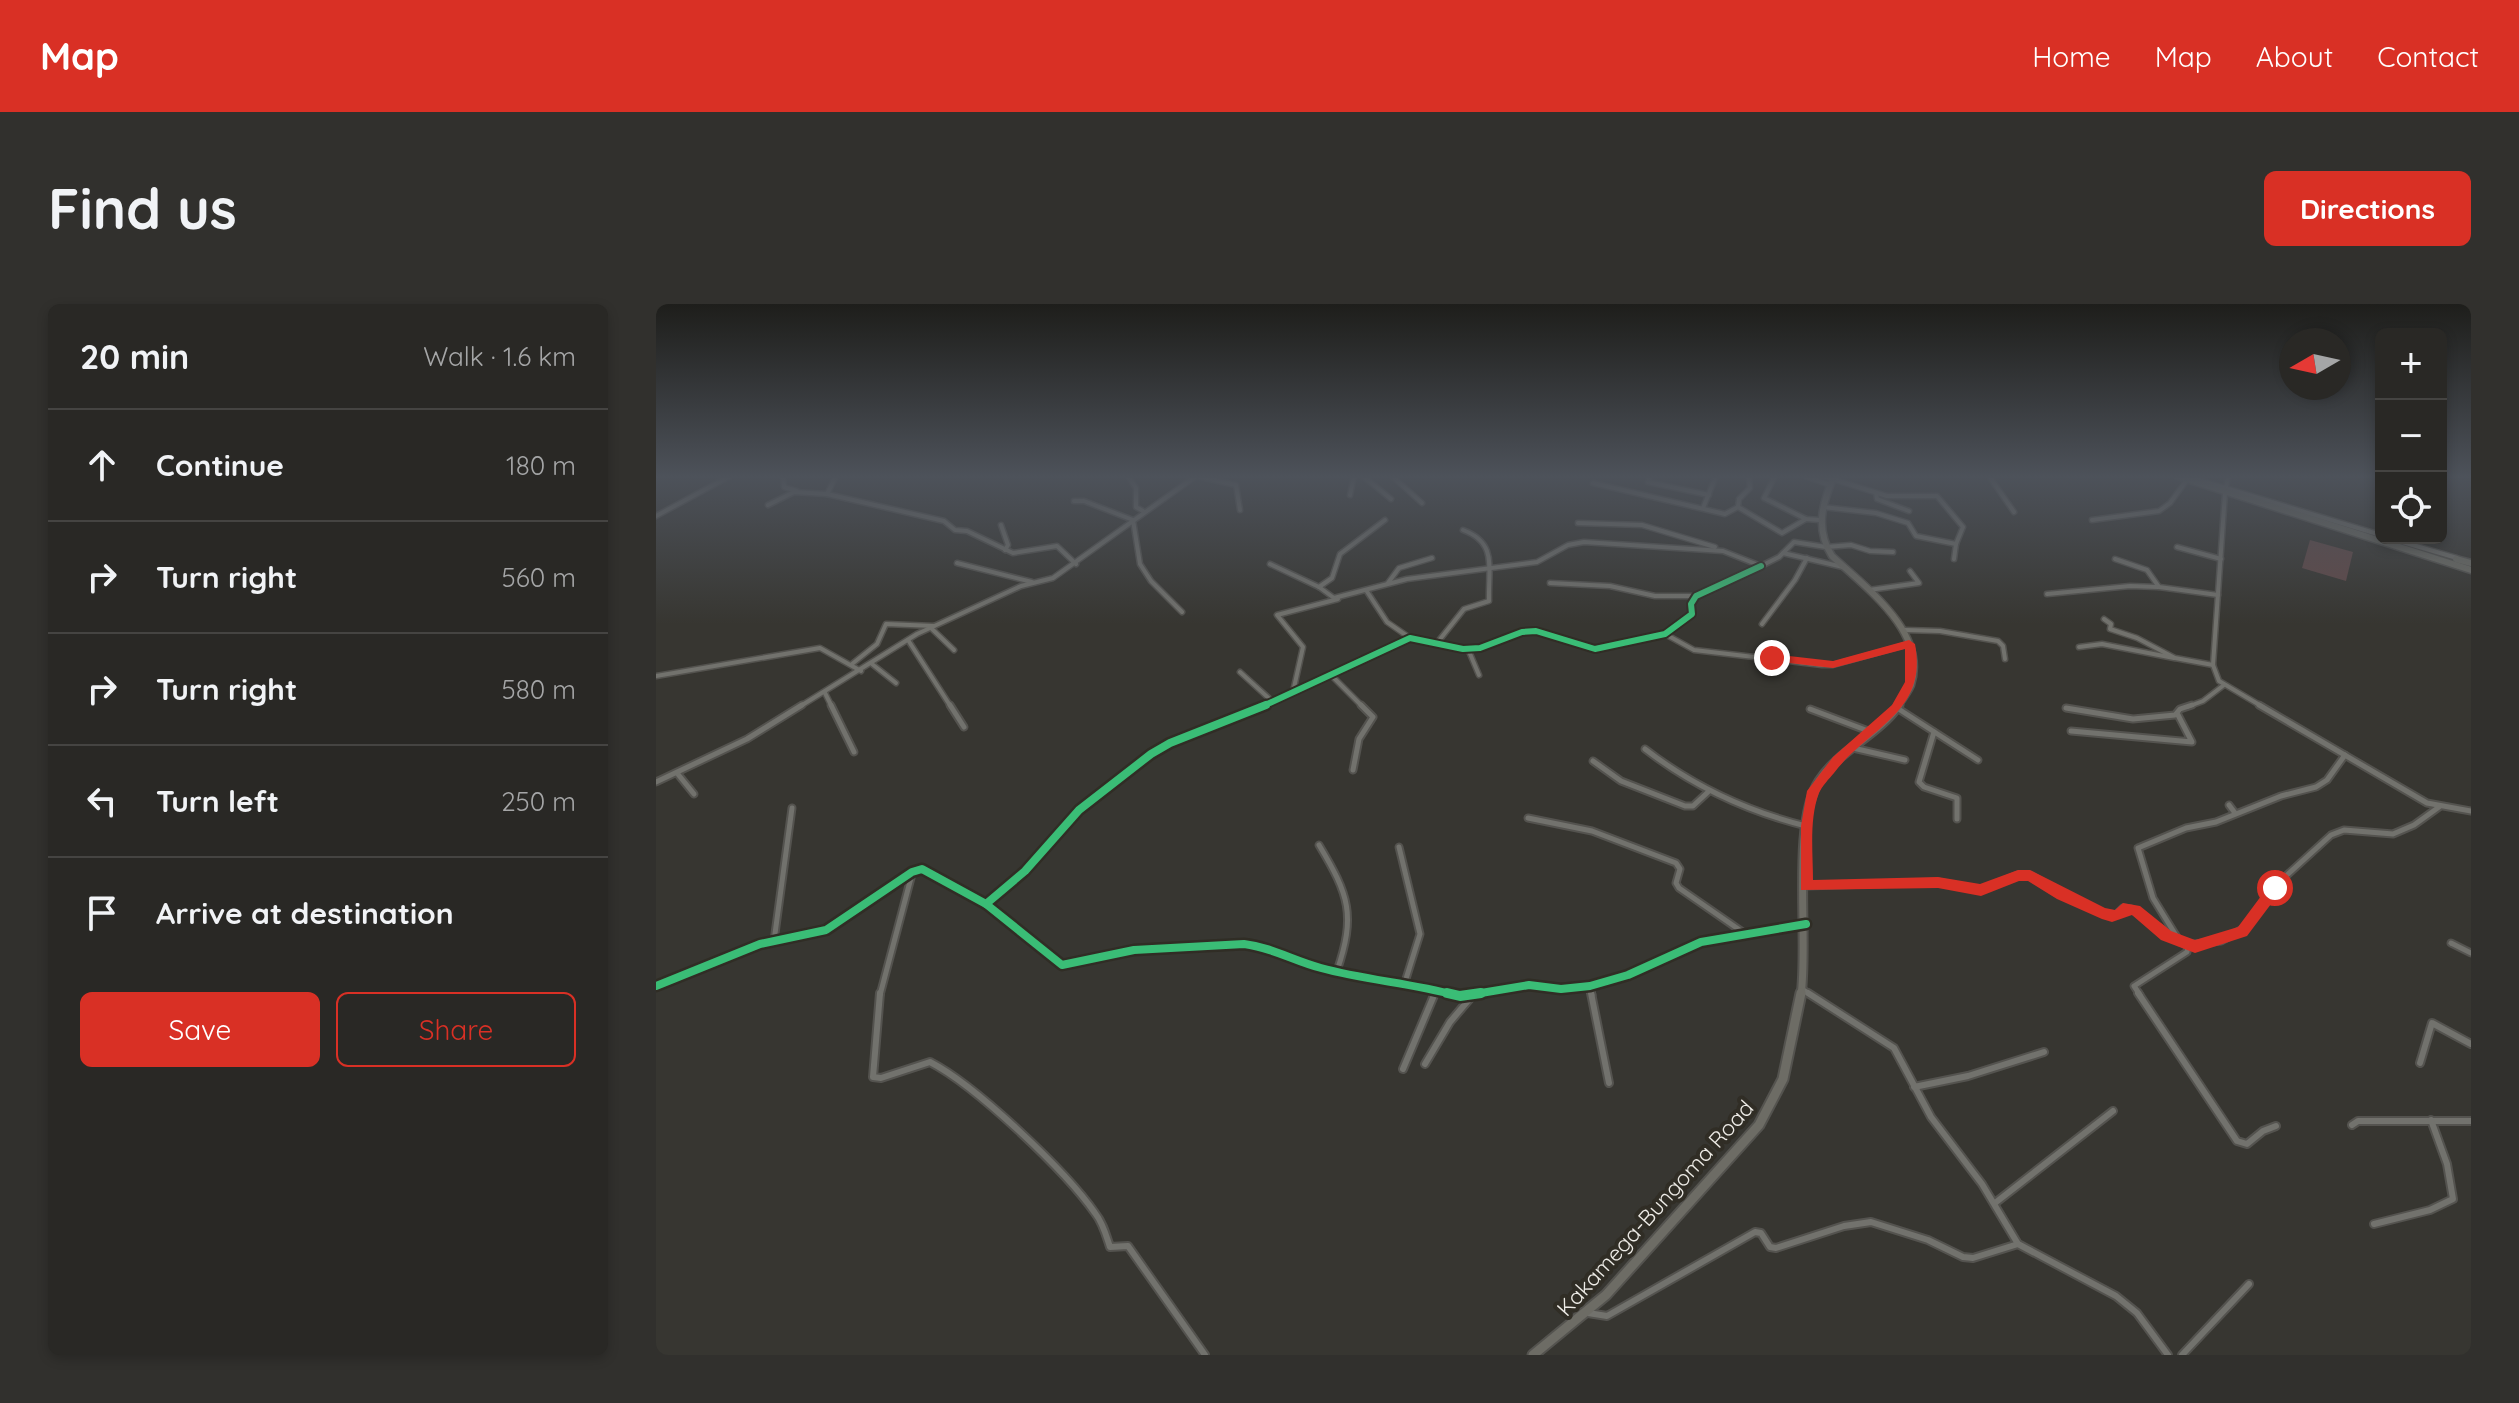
<!DOCTYPE html>
<html lang="en">
<head>
<meta charset="utf-8">
<style>
  body { margin:0; font-family:Quicksand,sans-serif; background:#31302d; color:#f1f3f6 }
  .controls { position:absolute; right:24px; top:24px; display:grid; overflow:hidden; border-radius:12px; box-shadow:0 4px 12px #0003 }
  .controls button { width:72px; height:72px; display:grid; place-items:center; padding:0; border:0; border-bottom:2px solid #454442; background:#292825; color:#f1f3f6; font:40px sans-serif }
  .compass { position:absolute; left:1623px; top:24px; width:72px; height:72px; border-radius:50%; background:#292825; box-shadow:0 4px 12px #0003; rotate:261deg }
  .stop { position:absolute; width:24px; height:24px; margin:-18px; border:6px solid #d93025; border-radius:50%; background:#fff }
  .stop.end { background:#d93025; border-color:#fff; box-shadow:0 2px 8px #0008 }
  .list { margin:0; padding:0; list-style:none }
  h2 { display:flex; justify-content:space-between; align-items:center; height:104px; margin:0; padding:0 32px; font-size:34px }
  h2 small { font-size:26px; font-weight:400; color:#a5a6a7 }
  .list li { display:grid; grid-template-columns:52px 1fr auto; gap:24px; align-items:center; box-sizing:border-box; height:112px; padding:0 32px; border-top:2px solid #454442 }
  .list b { display:block; font-size:30px; white-space:nowrap }
  .list em { font-size:26px; font-style:normal; color:#a5a6a7 }
  .actions { display:flex; gap:16px; padding:24px 32px }
  .actions a { flex:1; padding:18px 0; border:2px solid #d93025; border-radius:12px; text-align:center; font-size:28px; color:#d93025 }
  .actions .main { background:#d93025; color:#fff }
  .icon { flex:none; width:44px; height:44px; fill:none; stroke:currentColor; stroke-width:2; stroke-linecap:round; stroke-linejoin:round }
  .map { position:relative; flex:none; width:1815px; height:1051px; overflow:hidden; border-radius:12px }
  header { display:flex; align-items:center; gap:48px; box-sizing:border-box; height:112px; padding:0 40px; background:#d93025; color:#fff }
  header strong { font-size:38px }
  nav { display:flex; gap:44px; margin-inline-start:auto; font-size:28px }
  .intro { display:flex; align-items:center; justify-content:space-between; box-sizing:border-box; height:192px; padding:0 48px }
  h1 { margin:0; font-size:56px }
  .button { padding:20px 36px; border-radius:12px; background:#d93025; color:#fff; font-size:28px; font-weight:700 }
  main { display:flex; gap:48px; padding:0 48px }
  aside { flex:1; background:#292825; border-radius:12px; box-shadow:0 4px 12px #0003 }
  .map>svg:first-child { display:block }
  .green { fill:#614948 }
  .lines { fill:none; stroke-linecap:round; stroke-linejoin:round }
  .minor-far2-casing { stroke:#54534f; stroke-width:7 }
  .minor-far1-casing { stroke:#54534f; stroke-width:9 }
  .minor-casing { stroke:#54534f; stroke-width:10 }
  .primary-far2-casing { stroke:#54534f; stroke-width:9 }
  .primary-far1-casing { stroke:#54534f; stroke-width:11 }
  .primary-casing { stroke:#54534f; stroke-width:13 }
  .trunk-casing { stroke:#54534f; stroke-width:9 }
  .minor-far2 { stroke:#72726d; stroke-width:4 }
  .minor-far1 { stroke:#72726d; stroke-width:5 }
  .minor { stroke:#72726d; stroke-width:6 }
  .primary-far2 { stroke:#6d6c65; stroke-width:6 }
  .primary-far1 { stroke:#6d6c65; stroke-width:7 }
  .primary { stroke:#6d6c65; stroke-width:9 }
  .trunk { stroke:#6e6e66; stroke-width:6 }
  .cycleway-far2-casing { stroke:#302d25; stroke-width:10 }
  .cycleway-far1-casing { stroke:#302d25; stroke-width:13 }
  .cycleway-casing { stroke:#302d25; stroke-width:15 }
  .cycleway-far2 { stroke:#3abd76; stroke-width:6 }
  .cycleway-far1 { stroke:#3abd76; stroke-width:8 }
  .cycleway { stroke:#3abd76; stroke-width:10 }
  .route { fill:#d93025 }
  .labels { text-anchor:middle; dominant-baseline:central; stroke-width:8; stroke-linejoin:round; paint-order:stroke }
  .street-label { font-size:22px; fill:#edebe6; stroke:#302d25 }
</style>
</head>
<body>
<header>
<strong>Map</strong>
<nav><a>Home</a><a>Map</a><a>About</a><a>Contact</a></nav>
</header>
<div class="intro"><h1>Find us</h1><a class="button">Directions</a></div>
<main>
<aside>
<h2>20 min<small>Walk · 1.6 km</small></h2>
<ul class="list">
<li><svg class="icon" aria-label="ahead" viewBox="0 0 24 24"><path d="M12 20V5M6 11l6-6 6 6"/></svg><div><b>Continue</b></div><em>180 m</em></li>
<li><svg class="icon" aria-label="right" viewBox="0 0 24 24"><path d="M7 20v-9h11M14 6l5 5-5 5"/></svg><div><b>Turn right</b></div><em>560 m</em></li>
<li><svg class="icon" aria-label="right" viewBox="0 0 24 24"><path d="M7 20v-9h11M14 6l5 5-5 5"/></svg><div><b>Turn right</b></div><em>580 m</em></li>
<li><svg class="icon" aria-label="left" viewBox="0 0 24 24"><path d="M17 20v-9H6M10 6l-5 5 5 5"/></svg><div><b>Turn left</b></div><em>250 m</em></li>
<li><svg class="icon" aria-label="arrive" viewBox="0 0 24 24"><path d="M6 21V4h12l-3 4 3 4H6"/></svg><div><b>Arrive at destination</b></div></li>
</ul>
<div class="actions"><a class="main">Save</a><a>Share</a></div>
</aside>
<div class="map">
<svg width="1815" height="1051" viewBox="0 0 1815 1051">
  <rect width="100%" height="100%" fill="#373631"/>
  <polygon class="green" points="1654,236 1697,248 1690,277 1646,264"/>
  <g class="lines">
    <defs>
      <g id="minor-far2">
        <polyline points="127,172 128,183 141,187"/>
        <polyline points="472,172 480,184 480,203 487,207"/>
        <polyline points="541,172 580,181 584,206"/>
        <polyline points="707,172 735,195"/>
        <polyline points="736,172 766,199"/>
        <polyline points="994,172 992,178 1053,191"/>
        <polyline points="1093,172 1094,184 1083,195 1082,203 1126,229 1150,215"/>
        <polyline points="1119,172 1108,194 1150,215 1164,216"/>
        <polyline points="1149,172 1174,181"/>
        <polyline points="1167,172 1231,192 1281,192 1307,223 1300,240"/>
        <polyline points="1333,172 1358,208"/>
        <polyline points="1533,173 1725,231"/>
        <polyline points="937,179 1069,210 1082,203"/>
        <polyline points="1570,184 1572,172"/>
        <polyline points="1220,189 1221,195 1253,207"/>
        <polyline points="1569,189 1557,361 1563,377 1607,403"/>
        <polyline points="171,190 180,172"/>
        <polyline points="694,191 698,172"/>
        <polyline points="418,197 428,197 477,216 484,260 495,277 526,308"/>
        <polyline points="112,201 138,188 171,190 288,217 299,226 311,227 357,249 401,242 420,260"/>
        <polyline points="1167,203 1220,209 1252,219 1260,232 1300,240 1298,255"/>
        <polyline points="1047,204 1060,172"/>
        <polyline points="0,212 74,172"/>
        <polyline points="1436,216 1503,207 1514,199 1530,177"/>
        <polyline points="922,219 986,221 1059,243"/>
        <polyline points="345,221 352,241 349,246"/>
        <polyline points="1733,234 1801,254"/>
        <polyline points="1521,243 1565,255"/>
        <polyline points="1127,249 1187,263"/>
        <polyline points="1459,255 1491,266 1503,283 1562,291"/>
        <polyline points="301,259 376,278"/>
        <polyline points="614,260 663,283 678,294 751,275 881,258 912,241 928,238 1067,247 1105,262 1123,253 1138,238 1170,243 1195,241 1214,247 1237,248"/>
        <polyline points="732,279 743,264 776,254 766,257"/>
        <polyline points="894,279 954,282 999,292 1039,292"/>
        <polyline points="663,283 676,274 684,250 729,216"/>
        <polyline points="710,286 731,318 754,334"/>
        <polyline points="1213,286 1263,279 1254,267"/>
        <polyline points="1391,290 1474,282 1502,283"/>
        <polyline points="1448,315 1455,320 1454,325 1481,334 1519,354 1557,361"/>
        <polyline points="1106,320 1139,276 1151,254"/>
        <polyline points="275,324 298,346"/>
        <polyline points="1249,326 1284,327 1342,337 1347,342 1349,355"/>
        <polyline points="1009,330 1038,346 1166,361 1177,361 1253,340"/>
        <polyline points="252,336 295,403"/>
        <path d="M 781,339 L 808,305 L 833,297 C 832,264 842,239 807,226"/>
        <polyline points="1423,343 1446,340 1518,354"/>
        <polyline points="812,345 823,371"/>
        <polyline points="196,360 221,340 230,320 278,322"/>
        <polyline points="216,360 240,379"/>
        <polyline points="584,368 617,398"/>
        <polyline points="674,370 707,403"/>
        <polyline points="0,372 164,344 205,367"/>
        <polyline points="637,388 647,343 621,311 682,295"/>
        <polyline points="169,389 176,403"/>
        <polyline points="143,403 261,330 365,282 397,274 540,172"/>
        <polyline points="605,403 754,334 807,345 824,344 866,328 880,327 939,345 1009,330 1036,310 1035,300 1040,292 1105,262"/>
        <polyline points="1531,403 1547,397 1568,381"/>
      </g>
      <g id="minor-far1">
        <polyline points="175,401 198,448"/>
        <polyline points="294,401 308,423"/>
        <polyline points="1603,401 1771,499 1815,507"/>
        <polyline points="1241,404 1322,456"/>
        <polyline points="1410,404 1477,415 1519,411 1524,405 1536,401"/>
        <polyline points="1154,405 1215,428"/>
        <polyline points="1415,427 1536,438 1522,411"/>
        <polyline points="1278,428 1263,478 1268,483 1301,494 1301,515"/>
        <polyline points="1197,444 1249,456"/>
        <path d="M 989,445 C 1038,483 1090,507 1150,522"/>
        <polyline points="937,457 965,477 1029,502 1037,502 1052,488"/>
        <polyline points="697,466 703,435 717,413 705,401"/>
        <polyline points="21,469 38,490"/>
        <polyline points="0,478 91,435 146,401"/>
        <polyline points="1573,501 1579,509"/>
        <polyline points="872,514 936,527 1020,559 1024,565 1020,579 1023,584 1088,629"/>
        <path d="M 663,541 C 693,591 700,611 681,667"/>
        <polyline points="743,543 764,630 749,678"/>
        <polyline points="1150,582 1282,578 1325,586 1362,571 1374,571 1421,598 1446,609 1460,611 1467,604 1475,605 1530,641 1565,637 1592,622 1630,572 1675,531 1688,526 1737,530 1758,521 1783,503"/>
        <polyline points="330,600 369,567 423,506 495,450 514,439 610,401"/>
        <polyline points="118,637 136,504"/>
        <polyline points="1524,638 1497,594 1482,544 1530,524 1560,518 1625,492 1660,483 1671,476 1689,451"/>
        <polyline points="1795,639 1815,649"/>
        <path d="M 0,682 L 104,640 L 170,626 L 256,568 L 266,565 L 330,600 L 406,661 L 478,646 L 588,640 C 615,643 638,657 665,664 C 709,676 754,679 799,691"/>
        <polyline points="934,682 936,691"/>
        <polyline points="1146,685 1155,691"/>
        <polyline points="224,691 256,570"/>
        <polyline points="778,691 780,686"/>
        <polyline points="813,691 873,681 905,685 934,682 972,671 1045,638 1150,620"/>
        <polyline points="1484,691 1478,682 1531,648 1532,641"/>
      </g>
      <g id="minor">
        <path d="M 224,689 L 217,773 L 225,774 L 274,758 C 319,781 410,867 439,909 C 447,919 450,931 454,943 L 472,942 L 549,1051"/>
        <polyline points="791,689 804,692 825,689"/>
        <polyline points="935,689 953,779"/>
        <polyline points="1152,689 1238,744 1275,813 1326,880 1362,940 1460,992 1481,1009 1512,1051"/>
        <polyline points="1482,689 1581,837 1591,840 1607,827 1620,822"/>
        <polyline points="1764,759 1776,719 1815,740"/>
        <polyline points="769,760 794,718 816,692"/>
        <polyline points="747,765 779,689"/>
        <polyline points="1258,783 1312,772 1388,748"/>
        <polyline points="1696,821 1702,817 1815,817"/>
        <polyline points="1339,899 1457,807"/>
        <polyline points="1718,920 1774,906 1797,895 1791,860 1775,816"/>
        <polyline points="932,1009 951,1012 1099,928 1105,929 1114,943 1120,944 1188,922 1215,918 1272,936 1307,953 1317,954 1362,940"/>
        <polyline points="1526,1051 1593,980"/>
      </g>
      <path id="primary-far2" d="M 1178,172 C 1166,200 1159,225 1176,252 C 1209,283 1272,328 1255,381 C 1252,388 1246,396 1241,403"/>
      <path id="primary-far1" d="M 1145,691 C 1153,636 1135,520 1163,477 C 1183,446 1222,431 1243,401"/>
      <polyline id="primary" points="877,1051 950,991 1103,821 1127,775 1145,689"/>
      <g id="trunk">
        <polyline points="1521,172 1815,266"/>
        <polyline points="1800,255 1815,259"/>
      </g>
    </defs>
    <use href="#minor-far2" class="minor-far2-casing"/>
    <use href="#minor-far1" class="minor-far1-casing"/>
    <use href="#minor" class="minor-casing"/>
    <use href="#primary-far2" class="primary-far2-casing"/>
    <use href="#primary-far1" class="primary-far1-casing"/>
    <use href="#primary" class="primary-casing"/>
    <use href="#trunk" class="trunk-casing"/>
    <use href="#minor-far2" class="minor-far2"/>
    <use href="#minor-far1" class="minor-far1"/>
    <use href="#minor" class="minor"/>
    <use href="#primary-far2" class="primary-far2"/>
    <use href="#primary-far1" class="primary-far1"/>
    <use href="#primary" class="primary"/>
    <use href="#trunk" class="trunk"/>
    <defs>
      <polyline id="cycleway-far2" points="605,403 754,334 807,345 824,344 866,328 880,327 939,345 1009,330 1036,310 1035,300 1040,292 1105,262"/>
      <g id="cycleway-far1">
        <polyline points="330,600 369,567 423,506 495,450 514,439 610,401"/>
        <path d="M 0,682 L 104,640 L 170,626 L 256,568 L 266,565 L 330,600 L 406,661 L 478,646 L 588,640 C 615,643 638,657 665,664 C 709,676 754,679 799,691"/>
        <polyline points="813,691 873,681 905,685 934,682 972,671 1045,638 1150,620"/>
      </g>
      <polyline id="cycleway" points="791,689 804,692 825,689"/>
    </defs>
    <use href="#cycleway-far2" class="cycleway-far2-casing"/>
    <use href="#cycleway-far1" class="cycleway-far1-casing"/>
    <use href="#cycleway" class="cycleway-casing"/>
    <use href="#cycleway-far2" class="cycleway-far2"/>
    <use href="#cycleway-far1" class="cycleway-far1"/>
    <use href="#cycleway" class="cycleway"/>
  </g>
  <linearGradient id="sky" x2="0" y2="1"><stop stop-color="#1e1e1b"/><stop offset="0.54" stop-color="#4d525a"/><stop offset="1" stop-color="#4d525a" stop-opacity="0"/></linearGradient>
  <rect width="1815" height="320" fill="url(#sky)"/>
  <path class="route" d="M 1253,336 L 1259,340 C 1272,409 1213,423 1178,469 C 1173,475 1166,482 1163,489 C 1153,515 1157,549 1157,576 L 1282,573 L 1324,580 L 1362,566 L 1374,566 L 1449,604 L 1459,606 L 1467,599 L 1484,602 L 1515,627 L 1539,636 L 1582,623 L 1614,580 L 1624,580 L 1624,588 L 1591,632 L 1539,649 L 1505,636 L 1476,611 L 1456,618 L 1446,615 L 1401,595 L 1372,577 L 1363,577 L 1325,592 L 1282,584 L 1145,586 L 1145,522 L 1151,487 L 1177,453 L 1236,401 L 1249,378 L 1249,345 L 1177,364 L 1116,357 L 1110,354 L 1116,350 L 1177,357 Z"/>
  <g class="labels">
    <g class="street-label">
      <text transform="translate(999 904) rotate(-48)">Kakamega-Bungoma Road</text>
    </g>
  </g>
</svg>
<div class="controls">
<button>+</button>
<button>−</button>
<button><svg class="icon" aria-label="locate" viewBox="0 0 24 24"><circle cx="12" cy="12" r="6"/><path d="M12 2v4M12 18v4M2 12h4M18 12h4"/></svg></button>
</div>
<svg class="compass" viewBox="-18 -18 36 36"><path d="M0-13l5 13h-10z" fill="#e53935"/><path d="M0 13l5-13h-10z" fill="#a5a6a7"/></svg>
<div class="stop" style="left:1619px;top:584px"></div>
<div class="stop end" style="left:1116px;top:354px"></div>
</div>
</main>
</body>
</html>
